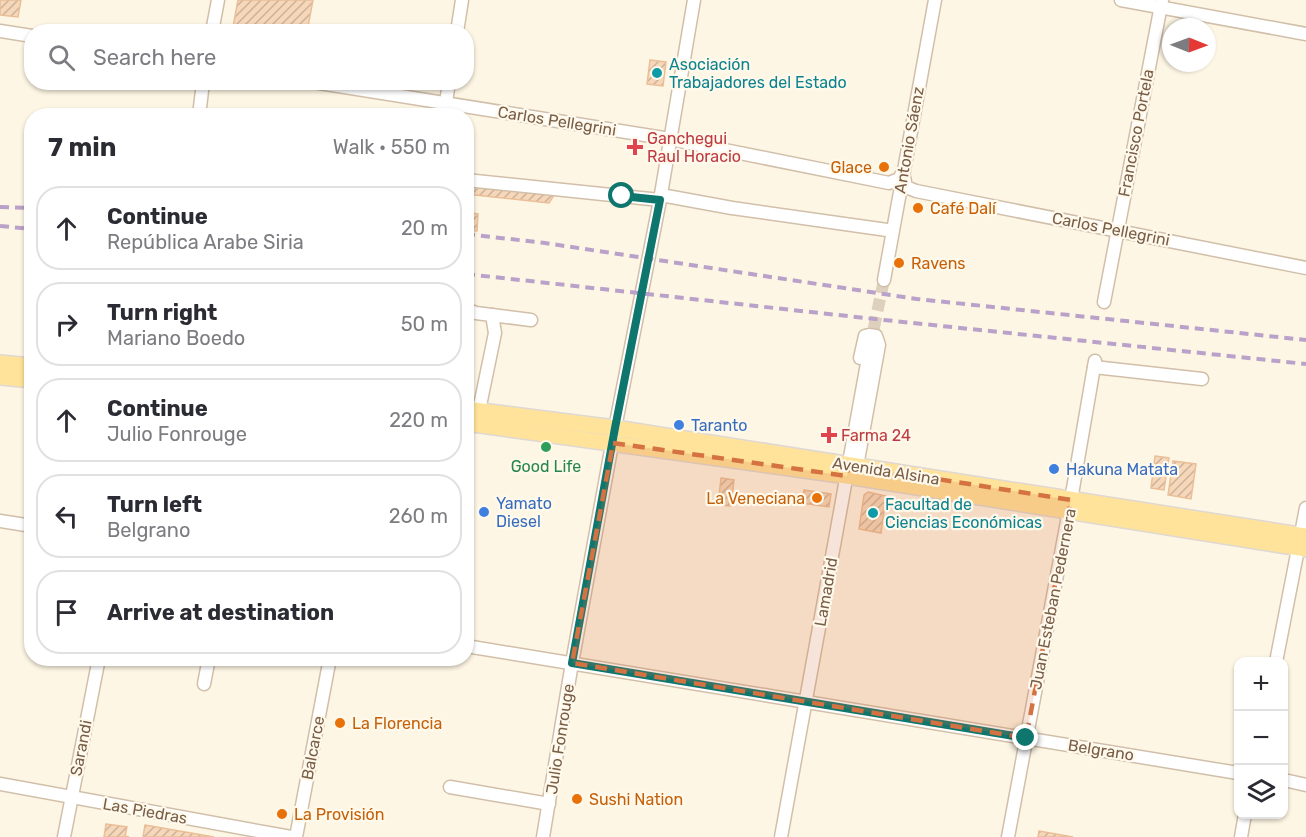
<!DOCTYPE html>
<html lang="en">
<head>
<meta charset="utf-8">
<style>
  body { margin:0; font-family:Rubik,sans-serif; background:#f2f2f3; color:#2b2b33 }
  .controls { position:absolute; right:18px; bottom:18px; display:grid; overflow:hidden; border-radius:12px; box-shadow:0 2px 4px #0004 }
  .controls button { width:54px; height:54px; display:grid; place-items:center; padding:0; border:0; border-bottom:2px solid #e1e1e2; background:#fff; color:#2b2b33; font:30px sans-serif }
  .compass { position:absolute; left:1162px; top:18px; width:54px; height:54px; border-radius:50%; background:#fff; box-shadow:0 2px 4px #0004; rotate:91deg }
  .stop { position:absolute; width:18px; height:18px; margin:-14px; border:4px solid #0f766e; border-radius:50%; background:#fff }
  .stop.end { background:#0f766e; border-color:#fff; box-shadow:0 2px 6px #0008 }
  .list { margin:0; padding:0; list-style:none }
  h2 { display:flex; justify-content:space-between; align-items:center; height:78px; margin:0; padding:0 24px; font-size:26px }
  h2 small { font-size:20px; font-weight:400; color:#7c7c81 }
  .list li { display:grid; grid-template-columns:39px 1fr auto; gap:18px; align-items:center; box-sizing:border-box; height:84px; margin:0 12px 12px; padding:0 12px; border:2px solid #e1e1e2; border-radius:24px }
  .list b { display:block; font-size:22px; white-space:nowrap }
  .list p { margin:0; font-size:20px; white-space:nowrap; color:#7c7c81 }
  .list em { font-size:20px; font-style:normal; color:#7c7c81 }
  .icon { flex:none; width:33px; height:33px; fill:none; stroke:currentColor; stroke-width:2; stroke-linecap:round; stroke-linejoin:round }
  .map { position:relative; flex:none; width:1306px; height:837px; overflow:hidden }
  .search { position:absolute; background:#fff; box-shadow:0 2px 4px #0004; left:24px; top:24px; width:450px; height:66px; display:flex; align-items:center; gap:15px; box-sizing:border-box; padding:0 21px; border-radius:24px; color:#7c7c81; font-size:22px }
  .panel { position:absolute; background:#fff; box-shadow:0 2px 4px #0004; left:24px; top:108px; width:450px; height:558px; border-radius:24px }
  .map>svg:first-child { display:block }
  .building { fill:url(#building-hatch); stroke:#eabf98; stroke-width:1.5 }
  .lines { fill:none; stroke-linecap:round; stroke-linejoin:round }
  .minor-tunnel { stroke:#ddd0bd; stroke-width:12; stroke-dasharray:12 6; stroke-linecap:butt }
  .minor-casing { stroke:#d1bfa9; stroke-width:15 }
  .major-casing { stroke:#dfd8d3; stroke-width:18 }
  .minor { stroke:#fff; stroke-width:12 }
  .major { stroke:#ffe39a; stroke-width:15 }
  .rail { stroke:#baa1c9; stroke-width:4; stroke-dasharray:9 6; stroke-linecap:butt }
  .route { stroke:#0f766e; stroke-width:8 }
  .marked { fill:#d47241; fill-opacity:0.2; stroke:#d47241; stroke-width:4.5; stroke-dasharray:12 8; stroke-linejoin:round }
  .culture-dot { fill:#0f9aa8; stroke:#fff9ec; stroke-width:2 }
  .health-dot { fill:#e0444e; stroke:#fff9ec; stroke-width:2 }
  .food-dot { fill:#e8710a; stroke:#fff9ec; stroke-width:2 }
  .shop-dot { fill:#3f7fe0; stroke:#fff9ec; stroke-width:2 }
  .leisure-dot { fill:#2e9e5b; stroke:#fff9ec; stroke-width:2 }
  .labels { text-anchor:middle; dominant-baseline:central; stroke-width:4.5; stroke-linejoin:round; paint-order:stroke }
  .culture-label { font-size:16px; fill:#0d838f; stroke:#fff9ec; text-anchor:start }
  .street-label { font-size:16px; fill:#795e47; stroke:#fff9ec }
  .health-label { font-size:16px; fill:#be3a42; stroke:#fff9ec; text-anchor:start }
  .food-label { font-size:16px; fill:#c56008; stroke:#fff9ec; text-anchor:start }
  .shop-label { font-size:16px; fill:#366cbe; stroke:#fff9ec; text-anchor:start }
  .leisure-label { font-size:16px; fill:#27864d; stroke:#fff9ec }
</style>
</head>
<body>
<div class="map">
<svg width="1306" height="837" viewBox="0 0 1306 837">
  <defs>
    <pattern id="building-hatch" width="6" height="6" patternUnits="userSpaceOnUse" patternTransform="scale(1.5)"><rect width="6" height="6" fill="#f6d7ba"/><path d="M-1 1l2-2M0 6l6-6M5 7l2-2" fill="none" stroke="#ccb299"/></pattern>
  </defs>
  <rect width="100%" height="100%" fill="#fef6e4"/>
  <g class="building">
    <polygon points="0,0 21,0 18,17 0,15"/>
    <polygon points="238,0 313,0 307,32 232,32"/>
    <polygon points="171,26 183,28 183,32 170,32"/>
    <polygon points="650,60 666,62 663,86 647,84"/>
    <polygon points="466,186 554,195 549,203 466,194"/>
    <polygon points="466,212 478,214 477,231 466,230"/>
    <polygon points="466,279 473,279 471,291 466,290"/>
    <polygon points="1155,456 1169,458 1164,490 1151,488"/>
    <polygon points="1173,461 1196,464 1191,499 1168,495"/>
    <polygon points="721,478 734,480 731,506 718,505"/>
    <polygon points="804,490 831,494 829,507 802,503"/>
    <polygon points="868,492 886,496 881,533 859,529 864,495"/>
    <polygon points="106,824 127,827 125,836 129,837 104,837"/>
    <polygon points="145,825 214,837 143,837"/>
    <polygon points="1039,831 1073,837 1038,837"/>
  </g>
  <g class="lines">
    <polyline class="minor-tunnel" points="870,346 884,280"/>
    <defs>
      <g id="minor">
        <polyline points="1121,0 1306,34"/>
        <polyline points="0,31 32,36"/>
        <polyline points="212,32 218,0"/>
        <polyline points="457,32 462,0"/>
        <polyline points="313,82 670,139 889,183 899,179 903,172"/>
        <polyline points="199,116 203,82"/>
        <polyline points="444,116 449,82"/>
        <polyline points="903,172 906,187 916,191 1306,268"/>
        <polyline points="466,180 660,200"/>
        <polyline points="661,195 732,208 887,230"/>
        <polyline points="884,280 935,0"/>
        <polyline points="1104,302 1162,0"/>
        <polyline points="466,309 476,313 531,320"/>
        <polyline points="1094,367 1202,379"/>
        <polyline points="477,420 495,333 492,315"/>
        <polyline points="857,466 879,345 876,336 869,335 865,336 860,358"/>
        <polyline points="0,521 32,526"/>
        <polyline points="466,646 1238,773"/>
        <polyline points="1276,662 1306,508"/>
        <polyline points="204,684 209,658"/>
        <polyline points="1284,780 1306,785"/>
        <polyline points="0,784 291,837"/>
        <polyline points="450,787 549,804"/>
        <polyline points="64,837 99,658"/>
        <polyline points="296,837 330,658"/>
        <polyline points="543,837 572,663 615,428 660,200 694,0"/>
        <polyline points="781,837 870,347"/>
        <polyline points="1008,837 1071,500 1095,361"/>
        <polyline points="1241,837 1245,814"/>
      </g>
      <g id="major">
        <polyline points="0,363 32,366"/>
        <polyline points="0,377 32,380"/>
        <polyline points="466,409 615,428 1306,536"/>
        <polyline points="466,423 847,476 1306,549"/>
      </g>
    </defs>
    <use href="#minor" class="minor-casing"/>
    <use href="#major" class="major-casing"/>
    <use href="#minor" class="minor"/>
    <use href="#major" class="major"/>
    <g class="rail">
      <polyline points="0,207 32,208"/>
      <polyline points="0,226 32,229"/>
      <polyline points="466,234 545,243 917,299 1306,340"/>
      <polyline points="466,274 865,318 1306,364"/>
    </g>
  </g>
  <g class="lines">
    <polyline class="route" points="622,196 660,200 615,428 572,663 1026,738"/>
  </g>
  <path class="marked" d="M 613,443 L 847,476 L 848,465 L 1071,500 L 1026,738 L 572,663 Z"/>
  <g class="culture-dot">
    <circle cx="657" cy="73" r="6"/>
    <circle cx="873" cy="513" r="6"/>
  </g>
  <g class="health-dot">
    <path d="M632 138h6v6h6v6h-6v6h-6v-6h-6v-6h6z"/>
    <path d="M826 426h6v6h6v6h-6v6h-6v-6h-6v-6h6z"/>
  </g>
  <g class="food-dot">
    <circle cx="884" cy="167" r="6"/>
    <circle cx="918" cy="208" r="6"/>
    <circle cx="899" cy="263" r="6"/>
    <circle cx="817" cy="498" r="6"/>
    <circle cx="340" cy="723" r="6"/>
    <circle cx="577" cy="799" r="6"/>
    <circle cx="282" cy="814" r="6"/>
  </g>
  <g class="shop-dot">
    <circle cx="679" cy="425" r="6"/>
    <circle cx="1054" cy="469" r="6"/>
    <circle cx="484" cy="512" r="6"/>
  </g>
  <circle class="leisure-dot" cx="546" cy="447" r="6"/>
  <g class="labels">
    <g class="culture-label">
      <text x="669" y="64">Asociación<tspan x="669" dy="18">Trabajadores del Estado</tspan></text>
      <text x="885" y="504">Facultad de<tspan x="885" dy="18">Ciencias Económicas</tspan></text>
    </g>
    <g class="street-label">
      <text transform="translate(557 121) rotate(9)">Carlos Pellegrini</text>
      <text transform="translate(1136 133) rotate(-79)">Francisco Portela</text>
      <text transform="translate(909 140) rotate(-80)">Antonio Sáenz</text>
      <text transform="translate(1111 229) rotate(11)">Carlos Pellegrini</text>
      <text transform="translate(886 471) rotate(9)">Avenida Alsina</text>
      <text transform="translate(826 592) rotate(-80)">Lamadrid</text>
      <text transform="translate(1053 599) rotate(-79)">Juan Esteban Pedernera</text>
      <text transform="translate(560 739) rotate(-81)">Julio Fonrouge</text>
      <text transform="translate(81 748) rotate(-79)">Sarandi</text>
      <text transform="translate(313 748) rotate(-79)">Balcarce</text>
      <text transform="translate(1101 750) rotate(9)">Belgrano</text>
      <text transform="translate(145 811) rotate(10)">Las Piedras</text>
    </g>
    <g class="health-label">
      <text x="647" y="138">Ganchegui<tspan x="647" dy="18">Raul Horacio</tspan></text>
      <text x="841" y="435">Farma 24</text>
    </g>
    <g class="food-label">
      <text x="872" y="167" text-anchor="end">Glace</text>
      <text x="930" y="208">Café Dalí</text>
      <text x="911" y="263">Ravens</text>
      <text x="805" y="498" text-anchor="end">La Veneciana</text>
      <text x="352" y="723">La Florencia</text>
      <text x="589" y="799">Sushi Nation</text>
      <text x="294" y="814">La Provisión</text>
    </g>
    <g class="shop-label">
      <text x="691" y="425">Taranto</text>
      <text x="1066" y="469">Hakuna Matata</text>
      <text x="496" y="503">Yamato<tspan x="496" dy="18">Diesel</tspan></text>
    </g>
    <g class="leisure-label">
      <text x="546" y="466">Good Life</text>
    </g>
  </g>
</svg>
<div class="controls">
<button>+</button>
<button>−</button>
<button><svg class="icon" aria-label="layers" viewBox="0 0 24 24"><path d="M12 4l9 5-9 5-9-5zM3 14l9 5 9-5"/></svg></button>
</div>
<svg class="compass" viewBox="-18 -18 36 36"><path d="M0-13l5 13h-10z" fill="#e53935"/><path d="M0 13l5-13h-10z" fill="#7c7c81"/></svg>
<div class="stop" style="left:622px;top:196px"></div>
<div class="stop end" style="left:1026px;top:738px"></div>
<div class="search"><svg class="icon" aria-label="search" viewBox="0 0 24 24"><circle cx="10" cy="10" r="6"/><path d="M15 15l6 6"/></svg>Search here</div>
<section class="panel">
<h2>7 min<small>Walk · 550 m</small></h2>
<ul class="list">
<li><svg class="icon" aria-label="ahead" viewBox="0 0 24 24"><path d="M12 20V5M6 11l6-6 6 6"/></svg><div><b>Continue</b><p>República Arabe Siria</p></div><em>20 m</em></li>
<li><svg class="icon" aria-label="right" viewBox="0 0 24 24"><path d="M7 20v-9h11M14 6l5 5-5 5"/></svg><div><b>Turn right</b><p>Mariano Boedo</p></div><em>50 m</em></li>
<li><svg class="icon" aria-label="ahead" viewBox="0 0 24 24"><path d="M12 20V5M6 11l6-6 6 6"/></svg><div><b>Continue</b><p>Julio Fonrouge</p></div><em>220 m</em></li>
<li><svg class="icon" aria-label="left" viewBox="0 0 24 24"><path d="M17 20v-9H6M10 6l-5 5 5 5"/></svg><div><b>Turn left</b><p>Belgrano</p></div><em>260 m</em></li>
<li><svg class="icon" aria-label="arrive" viewBox="0 0 24 24"><path d="M6 21V4h12l-3 4 3 4H6"/></svg><div><b>Arrive at destination</b></div></li>
</ul>
</section>
</div>
</body>
</html>
